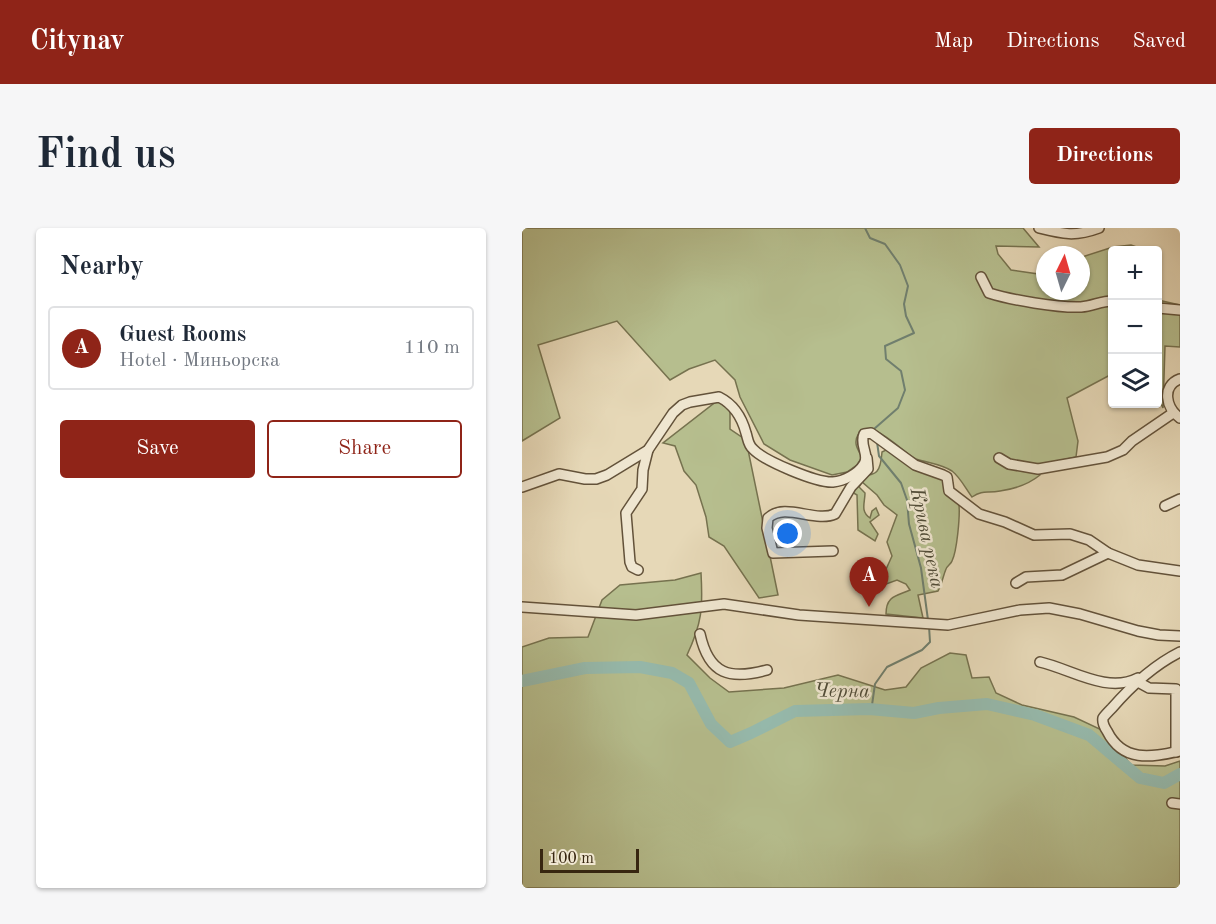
<!DOCTYPE html>
<html lang="en">
<head>
<meta charset="utf-8">
<style>
  body { margin:0; font-family:"Old Standard TT",serif; background:#f6f6f7; color:#1f2937 }
  .controls { position:absolute; right:18px; top:18px; display:grid; overflow:hidden; border-radius:6px; box-shadow:0 2px 4px #0004 }
  .controls button { width:54px; height:54px; display:grid; place-items:center; padding:0; border:0; border-bottom:2px solid #e0e1e3; background:#fff; color:#1f2937; font:30px sans-serif }
  .compass { position:absolute; left:514px; top:18px; width:54px; height:54px; border-radius:50%; background:#fff; box-shadow:0 2px 4px #0004; rotate:5deg }
  .scale { position:absolute; left:18px; bottom:15px; width:99px; box-sizing:border-box; padding-left:6px; border:3px solid #372610; border-top:0; font-size:16px; line-height:21px; white-space:nowrap; color:#372610; -webkit-text-stroke:4px #efe6d0; paint-order:stroke }
  .you { position:absolute; left:266px; top:306px; width:21px; height:21px; margin:-15px; border:4px solid #fff; border-radius:50%; background:#1a73e8; box-shadow:0 0 0 9px #1a73e833 }
  .badge { display:grid; place-items:center; width:39px; height:39px; border-radius:50%; background:#8f2418; color:#fff; font-size:20px; font-weight:700 }
  .pin { position:absolute; translate:-50% -50px; filter:drop-shadow(0 2px 3px #0008) }
  .pin::after { content:''; position:absolute; top:32px; width:21px; height:18px; background:inherit; clip-path:polygon(0 0,100% 0,50% 100%) }
  .list { margin:0; padding:0; list-style:none }
  h2 { display:flex; justify-content:space-between; align-items:center; height:78px; margin:0; padding:0 24px; font-size:26px }
  h2 small { font-size:20px; font-weight:400; color:#747a83 }
  .list li { display:grid; grid-template-columns:39px 1fr auto; gap:18px; align-items:center; box-sizing:border-box; height:84px; margin:0 12px 12px; padding:0 12px; border:2px solid #e0e1e3; border-radius:6px }
  .list b { display:block; font-size:22px; white-space:nowrap }
  .list p { margin:0; font-size:20px; white-space:nowrap; color:#747a83 }
  .list em { font-size:20px; font-style:normal; color:#747a83 }
  .actions { display:flex; gap:12px; padding:18px 24px }
  .actions a { flex:1; padding:14px 0; border:2px solid #8f2418; border-radius:6px; text-align:center; font-size:21px; color:#8f2418 }
  .actions .main { background:#8f2418; color:#fff }
  .icon { flex:none; width:33px; height:33px; fill:none; stroke:currentColor; stroke-width:2; stroke-linecap:round; stroke-linejoin:round }
  .map { position:relative; flex:none; width:658px; height:660px; overflow:hidden; border-radius:6px }
  header { display:flex; align-items:center; gap:36px; box-sizing:border-box; height:84px; padding:0 30px; background:#8f2418; color:#fff }
  header strong { font-size:28px }
  nav { display:flex; gap:33px; margin-inline-start:auto; font-size:21px }
  .intro { display:flex; align-items:center; justify-content:space-between; box-sizing:border-box; height:144px; padding:0 36px }
  h1 { margin:0; font-size:42px }
  .button { padding:15px 27px; border-radius:6px; background:#8f2418; color:#fff; font-size:21px; font-weight:700 }
  main { display:flex; gap:36px; padding:0 36px }
  aside { flex:1; background:#fff; border-radius:6px; box-shadow:0 2px 4px #0004 }
  .map>svg:first-child { display:block }
  .green { fill:#b6be8e; stroke:#76724f; stroke-width:1.5 }
  .lines { fill:none; stroke-linecap:round; stroke-linejoin:round }
  .stream { stroke:#707f6e; stroke-width:2 }
  .river { stroke:#96baad; stroke-width:12 }
  .minor-casing { stroke:#63523a; stroke-width:12 }
  .minor { stroke:#efe6d0; stroke-width:9 }
  .labels { text-anchor:middle; dominant-baseline:central; stroke-width:5; stroke-linejoin:round; paint-order:stroke }
  .water-label { font-size:20px; font-style:italic; fill:#4f4b37; stroke:#efe6d0 }
</style>
</head>
<body>
<header>
<strong>Citynav</strong>
<nav><a>Map</a><a>Directions</a><a>Saved</a></nav>
</header>
<div class="intro"><h1>Find us</h1><a class="button">Directions</a></div>
<main>
<aside>
<h2>Nearby<small></small></h2>
<ul class="list">
<li><span class="badge">A</span><div><b>Guest Rooms</b><p>Hotel · Миньорска</p></div><em>110 m</em></li>
</ul>
<div class="actions"><a class="main">Save</a><a>Share</a></div>
</aside>
<div class="map">
<svg width="658" height="660" viewBox="0 0 658 660">
  <rect width="100%" height="100%" fill="#e6d8b7"/>
  <filter id="stains"><feTurbulence type="fractalNoise" baseFrequency=".00333" numOctaves="4"/><feColorMatrix values="0 0 0 0 .2 0 0 0 0 .09 0 0 0 0 .02 0 0 0 .5 -.17"/></filter>
  <radialGradient id="worn" r=".72"><stop offset=".6" stop-color="#630" stop-opacity="0"/><stop offset="1" stop-color="#630" stop-opacity=".3"/></radialGradient>
  <g class="green">
    <path d="M 0,0 L 501,0 L 517,19 L 474,18 L 476,26 L 489,42 L 523,47 L 523,63 L 559,63 L 559,49 L 562,49 L 560,29 L 591,19 L 609,17 L 623,22 L 590,22 L 590,146 L 545,170 L 556,213 L 554,229 L 517,237 L 518,247 C 507,256 492,261 478,263 C 465,266 462,261 450,269 C 444,261 438,249 430,243 C 419,236 406,235 394,231 C 381,225 347,186 336,207 C 331,215 336,222 340,229 L 335,237 L 325,244 L 310,247 L 268,232 L 242,216 L 218,169 L 213,152 L 193,132 L 167,141 L 148,152 L 95,93 L 16,117 L 38,190 L 0,213 Z"/>
    <polygon points="636,72 658,77 658,119 643,118 641,180 636,169"/>
    <polygon points="195,173 208,181 208,201 224,212 256,367 237,370 202,318 187,309 184,289 174,257 162,243 153,218 141,215"/>
    <path d="M 368,220 L 426,250 L 431,255 C 430,264 436,269 437,277 C 438,289 435,323 430,333 C 429,336 425,338 424,341 C 421,348 420,356 416,363 L 396,367 L 401,390 L 364,386 C 364,368 374,368 388,362 L 384,356 L 375,352 L 356,359 L 370,328 L 365,314 L 375,287 L 362,277 L 355,267 L 340,254 L 337,259 L 343,265 C 343,275 338,283 348,290 L 350,283 L 354,280 L 357,287 L 348,294 L 356,306 L 353,313 L 336,302 L 335,267 L 325,261 L 327,251 C 351,245 358,252 360,224 Z"/>
    <path d="M 179,345 C 181,380 180,395 165,427 L 188,450 L 207,464 L 262,460 L 316,447 L 363,462 L 384,459 L 399,440 L 428,425 L 444,427 L 450,450 L 467,449 L 474,465 L 500,477 L 552,489 L 582,503 L 609,537 L 643,538 L 658,533 L 658,660 L 0,660 L 0,419 L 27,410 L 66,409 L 80,372 L 98,357 L 153,352 Z"/>
  </g>
  <g class="lines">
    <g class="stream">
      <polyline points="343,0 348,10 363,16 378,37 386,58 382,76 384,88 392,105 363,118 364,131 379,143 383,162 376,180 352,201 352,203"/>
      <polyline points="355,214 357,228 379,255 385,272 387,296 399,340 406,392"/>
      <polyline points="347,481 350,477 353,456 365,439 400,422 408,414 407,398"/>
    </g>
    <polyline class="river" points="0,453 63,440 118,439 150,445 167,455 189,496 208,514 229,505 273,483 347,481 392,485 417,480 465,476 513,487 567,507 618,550 642,555 658,546"/>
    <defs>
      <g id="minor">
        <path d="M 517,0 C 541,6 553,9 577,0"/>
        <path d="M 459,49 L 467,65 C 489,72 536,80 559,79 C 571,78 579,73 590,73"/>
        <polyline points="636,80 658,82"/>
        <path d="M 658,151 C 639,158 644,180 658,190"/>
        <polyline points="477,230 487,236 516,241 585,229 601,222 610,213 651,185"/>
        <path d="M 0,259 L 37,246 L 63,251 L 74,251 L 85,247 L 126,222 L 151,185 L 160,177 L 168,174 L 197,169 C 211,176 220,190 224,205 C 226,211 226,217 231,221 C 242,233 295,255 311,254 C 322,253 336,246 342,236 C 348,227 337,217 342,206 L 349,205 L 393,237 L 421,247 L 425,249 L 427,263 L 457,286 L 483,294 L 512,307 L 548,306 L 567,312 L 586,325 L 616,337 L 658,343"/>
        <polyline points="643,278 658,271"/>
        <path d="M 311,323 L 251,325 L 245,300 L 246,290 C 263,274 293,295 313,286 L 329,259 L 346,241 L 345,230"/>
        <polyline points="116,342 110,339 108,334 104,285 120,261 121,242 126,222"/>
        <polyline points="494,355 504,349 540,347 586,325"/>
        <polyline points="0,379 114,387 202,376 277,387 426,397 498,382 527,380 558,386 616,403 637,407 658,408"/>
        <path d="M 178,406 C 187,447 208,452 245,442"/>
        <path d="M 658,424 C 632,437 610,457 590,480 C 588,482 583,487 581,490 C 580,495 583,500 585,503 C 601,535 629,529 658,523"/>
        <path d="M 518,434 C 549,441 585,466 616,450"/>
        <polyline points="616,454 627,460 654,461 654,524"/>
        <polyline points="650,575 658,576"/>
      </g>
    </defs>
    <use href="#minor" class="minor-casing"/>
    <use href="#minor" class="minor"/>
  </g>
  <g class="labels">
    <g class="water-label">
      <text transform="translate(404 310) rotate(78)">Крива река</text>
      <text transform="translate(320 464) rotate(1)">Черна</text>
    </g>
  </g>
  <rect width="100%" height="100%" filter="url(#stains)"/>
  <rect width="100%" height="100%" fill="url(#worn)"/>
</svg>
<div class="controls">
<button>+</button>
<button>−</button>
<button><svg class="icon" aria-label="layers" viewBox="0 0 24 24"><path d="M12 4l9 5-9 5-9-5zM3 14l9 5 9-5"/></svg></button>
</div>
<svg class="compass" viewBox="-18 -18 36 36"><path d="M0-13l5 13h-10z" fill="#e53935"/><path d="M0 13l5-13h-10z" fill="#747a83"/></svg>
<div class="scale">100 m</div>
<div class="you"></div>
<div class="pin badge" style="left:347px;top:379px">A</div>
</div>
</main>
</body>
</html>
